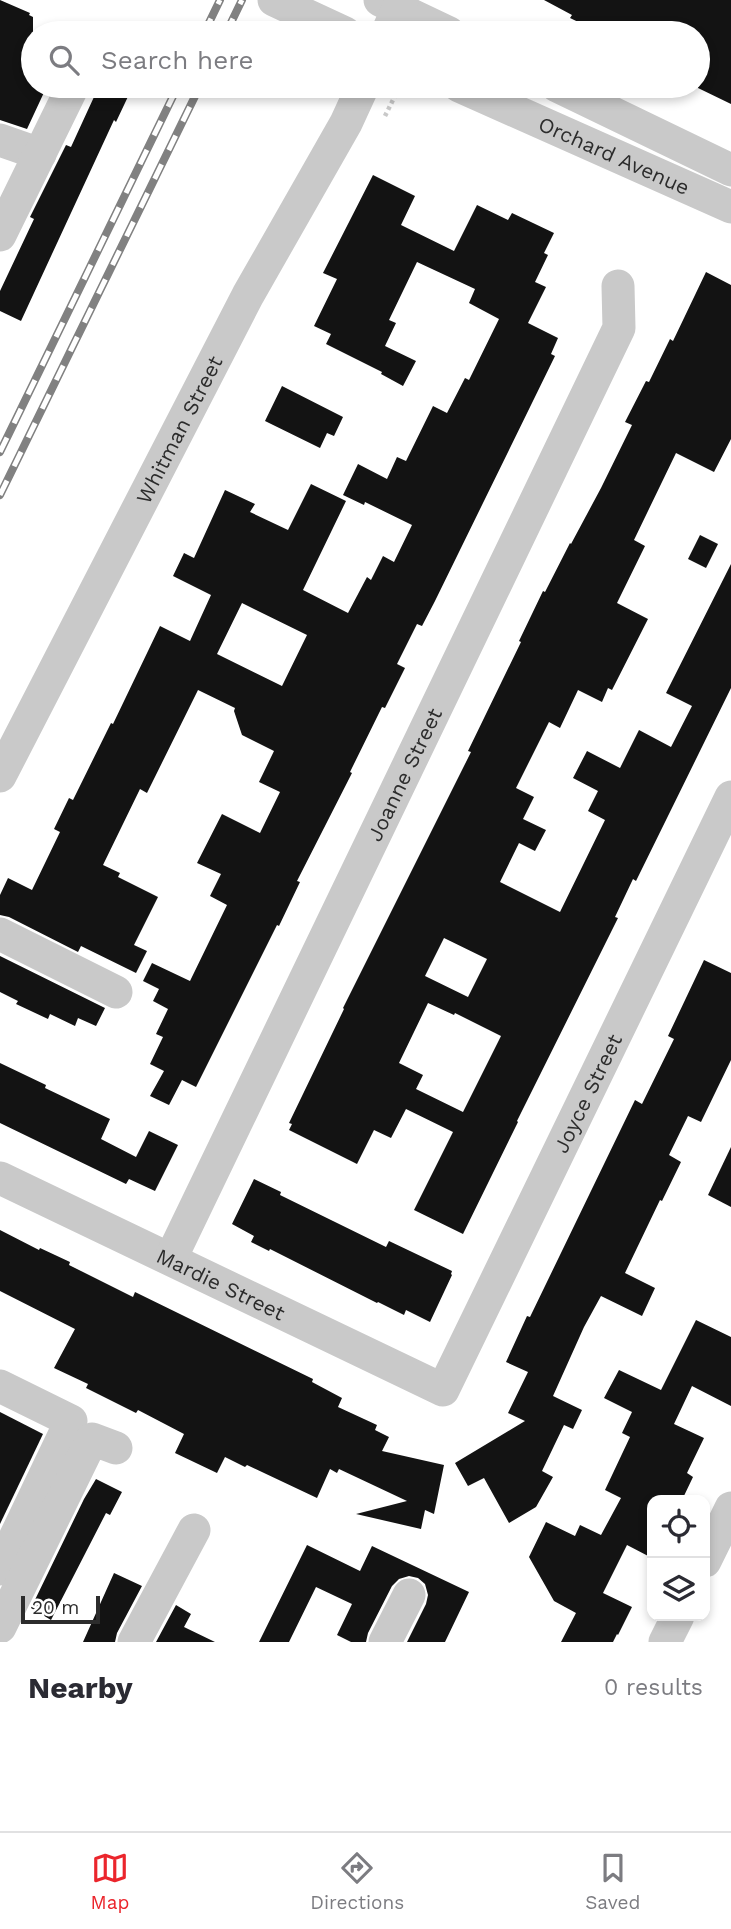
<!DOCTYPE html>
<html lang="en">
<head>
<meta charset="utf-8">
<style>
  body { margin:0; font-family:"Work Sans",sans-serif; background:#f7f7f7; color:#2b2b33 }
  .controls { position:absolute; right:21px; bottom:21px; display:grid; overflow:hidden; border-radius:14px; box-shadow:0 4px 10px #0003 }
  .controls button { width:63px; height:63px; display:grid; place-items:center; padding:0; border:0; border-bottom:2px solid #e1e1e2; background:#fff; color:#2b2b33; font:35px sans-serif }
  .scale { position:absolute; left:21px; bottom:18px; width:79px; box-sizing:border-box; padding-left:7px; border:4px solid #2c2c2c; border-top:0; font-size:19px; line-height:24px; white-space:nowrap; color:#2c2c2c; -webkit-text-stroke:5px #fff; paint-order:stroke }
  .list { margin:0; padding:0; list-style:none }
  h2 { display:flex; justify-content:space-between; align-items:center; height:91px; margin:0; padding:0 28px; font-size:30px }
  h2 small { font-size:23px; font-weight:400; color:#7c7c81 }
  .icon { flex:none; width:38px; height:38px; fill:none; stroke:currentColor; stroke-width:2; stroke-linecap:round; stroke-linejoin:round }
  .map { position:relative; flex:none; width:731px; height:1642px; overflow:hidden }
  .search { position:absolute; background:#fff; box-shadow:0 4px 10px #0003; left:21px; right:21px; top:21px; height:77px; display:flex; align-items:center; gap:18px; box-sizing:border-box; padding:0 24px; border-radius:38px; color:#7c7c81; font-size:26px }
  .sheet { height:189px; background:#fff }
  nav { display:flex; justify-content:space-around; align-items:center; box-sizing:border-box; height:98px; border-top:2px solid #e1e1e2; background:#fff; font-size:19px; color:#7c7c81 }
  nav a { display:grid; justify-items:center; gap:4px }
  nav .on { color:#eb252c }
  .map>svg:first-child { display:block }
  .building { fill:#131313; fill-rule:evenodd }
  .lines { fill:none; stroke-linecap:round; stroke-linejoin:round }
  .path { stroke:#c9c9c9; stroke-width:4.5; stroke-dasharray:3.5 3.5; stroke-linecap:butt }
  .minor { stroke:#c9c9c9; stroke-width:33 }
  .rail-casing { stroke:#818181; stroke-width:8 }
  .rail { stroke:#fff; stroke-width:5; stroke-dasharray:16; stroke-linecap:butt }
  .minor-bridge { stroke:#c9c9c9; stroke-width:33 }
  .labels { text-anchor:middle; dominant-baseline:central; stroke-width:7; stroke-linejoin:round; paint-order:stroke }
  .street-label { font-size:21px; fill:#2c2c2c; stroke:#fff }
</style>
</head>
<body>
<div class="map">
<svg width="731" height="1642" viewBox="0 0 731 1642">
  <rect width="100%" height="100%" fill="#fff"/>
  <g class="building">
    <polygon points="0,0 30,13 29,15 33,17 33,86 47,86 27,129 0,120"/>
    <polygon points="544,0 731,0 731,104 698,88 698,33 601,33 570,18 572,15"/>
    <polygon points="99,86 133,86 116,122 114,120 21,321 0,311 0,291 34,219 30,217 66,145 71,147"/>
    <path d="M 373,175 L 415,196 L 401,225 L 454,251 L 477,205 L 508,220 L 512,213 L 554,233 L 544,253 L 548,255 L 535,282 L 546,287 L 528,323 L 558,338 L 551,354 L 555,356 L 435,601 L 422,626 L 417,624 L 397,664 L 405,668 L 385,708 L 382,707 L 350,772 L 352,773 L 297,881 L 300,882 L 279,926 L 277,925 L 196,1087 L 182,1080 L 169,1105 L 150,1096 L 164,1071 L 150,1064 L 163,1037 L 156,1034 L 168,1009 L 153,1001 L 159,989 L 143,981 L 152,963 L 190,981 L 227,905 L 210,896 L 221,874 L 197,863 L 222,814 L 260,833 L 280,792 L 259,782 L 274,751 L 242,735 L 234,711 L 235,708 L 198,690 L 147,793 L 140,789 L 103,865 L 120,873 L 118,877 L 158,897 L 134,945 L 147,951 L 136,973 L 81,946 L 78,952 L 9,917 L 0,915 L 0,895 L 8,878 L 32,890 L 60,832 L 54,829 L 69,798 L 73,800 L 111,723 L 113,724 L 160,626 L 190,641 L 211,595 L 173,576 L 184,553 L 194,558 L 225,490 L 255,504 L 250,512 L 288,530 L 311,484 L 346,501 L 303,590 L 348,613 L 367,577 L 371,580 L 383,556 L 394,562 L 412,525 L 365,502 L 364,505 L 343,495 L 358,464 L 387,479 L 397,457 L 406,461 L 433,406 L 447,413 L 465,378 L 469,380 L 499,319 L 469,303 L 475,289 L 417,262 L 389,320 L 396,323 L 385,346 L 416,361 L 403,386 L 381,374 L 382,372 L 326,344 L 331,334 L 314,326 L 337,279 L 323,273 ZM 242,603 L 307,635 L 282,686 L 217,654 Z"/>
    <path d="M 706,272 L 731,285 L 731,439 L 714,472 L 676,453 L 634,540 L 645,546 L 617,603 L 648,619 L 612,690 L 608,688 L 602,702 L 578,690 L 560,728 L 549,722 L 516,788 L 534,797 L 523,819 L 546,830 L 535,851 L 519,843 L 500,882 L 560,912 L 605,820 L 588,811 L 598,791 L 573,778 L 587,751 L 620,768 L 639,730 L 671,747 L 692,706 L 666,693 L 731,564 L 731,688 L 636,881 L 633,879 L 615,917 L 618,918 L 517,1121 L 518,1122 L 463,1234 L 414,1210 L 453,1132 L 406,1109 L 391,1138 L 374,1130 L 357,1164 L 289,1130 L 292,1124 L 289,1123 L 344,1009 L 343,1008 L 471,752 L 468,751 L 521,642 L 519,641 L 543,591 L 545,592 L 570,543 L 571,544 L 601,488 L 632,425 L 625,422 L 646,381 L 649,382 L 670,339 L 673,341 ZM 444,938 L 487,959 L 468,997 L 425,976 ZM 428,1003 L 454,1015 L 455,1013 L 501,1036 L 463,1112 L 416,1089 L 423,1075 L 399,1063 Z"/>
    <polygon points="282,386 343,417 334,436 327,433 320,448 265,421"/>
    <polygon points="700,535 718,544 706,568 688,559"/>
    <polygon points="0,956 105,1008 96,1026 78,1018 75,1026 50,1014 48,1019 16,1004 18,1001 0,992"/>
    <polygon points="704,960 731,973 731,1060 701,1122 688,1116 669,1155 681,1162 662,1201 660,1200 625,1273 655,1288 642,1316 601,1296 584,1327 553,1396 582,1410 573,1429 564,1425 542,1471 553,1477 536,1507 509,1523 484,1478 468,1486 455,1463 525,1421 508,1413 528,1372 506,1362 527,1316 530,1317 635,1100 642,1104 674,1039 668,1036"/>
    <polygon points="0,1063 46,1085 45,1088 110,1119 101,1139 136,1157 149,1131 178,1145 155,1191 129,1179 126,1184 0,1123"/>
    <polygon points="731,1147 731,1207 708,1195"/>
    <polygon points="254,1179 281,1192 280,1195 386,1247 389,1241 452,1271 451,1274 452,1275 430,1322 406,1310 404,1315 378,1302 377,1303 270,1249 269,1251 251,1242 254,1236 232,1224"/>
    <polygon points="0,1230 39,1250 40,1248 70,1262 69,1265 133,1297 135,1292 313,1379 312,1382 342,1398 338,1407 377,1425 375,1430 389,1437 382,1451 444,1465 434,1514 425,1510 421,1529 356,1514 407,1501 339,1469 337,1473 330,1469 317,1498 247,1465 245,1467 225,1457 217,1473 175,1453 184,1434 138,1410 136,1413 86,1388 88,1384 54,1368 75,1329 0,1291"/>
    <polygon points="696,1320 731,1337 731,1406 692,1386 674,1424 704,1438 687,1473 693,1477 682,1500 652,1500 652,1558 627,1545 603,1593 632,1607 618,1635 617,1634 613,1642 561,1642 576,1613 554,1601 529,1557 546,1522 575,1536 580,1525 601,1535 621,1498 605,1490 630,1437 622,1433 632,1412 604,1398 619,1370 661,1390"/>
    <polygon points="0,1412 43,1434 0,1524"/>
    <polygon points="96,1479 122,1492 110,1515 106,1513 51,1620 31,1608 84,1499"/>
    <polygon points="307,1545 360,1571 372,1546 469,1592 445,1642 407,1642 426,1604 428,1595 425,1584 418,1578 409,1576 399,1579 392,1586 368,1633 366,1642 351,1642 337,1635 352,1604 316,1587 289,1642 259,1642"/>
    <polygon points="114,1573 142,1586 117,1633 115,1642 83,1642"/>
    <polygon points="176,1605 191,1614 184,1627 215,1642 156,1642"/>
  </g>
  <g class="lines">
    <polyline class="path" points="385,116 400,86"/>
    <g class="minor">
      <polyline points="274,0 345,33"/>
      <polyline points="380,0 449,33"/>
      <path id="s1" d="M 459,86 L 731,207"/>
      <polyline points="557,86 731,170"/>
      <polyline points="0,140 40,154"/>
      <polyline points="0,235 73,86"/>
      <path id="s2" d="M 0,776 L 248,295 L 346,123 L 363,86"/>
      <polyline points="0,934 116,992"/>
      <path id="s3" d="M 0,1178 L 443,1390 L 731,797"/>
      <path id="s4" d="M 171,1258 L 619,328 L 618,286"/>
      <polyline points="0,1386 71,1421 0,1569"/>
      <polyline points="705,1561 731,1508"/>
      <polyline points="0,1627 92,1439 116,1448"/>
      <polyline points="134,1642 194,1530"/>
      <polyline points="385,1642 409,1595"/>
      <polyline points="665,1642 678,1616"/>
    </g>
    <defs>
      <g id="rail">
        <polyline points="204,33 220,0"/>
        <polyline points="226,33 242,0"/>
        <polyline points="0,452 178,86"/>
        <polyline points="0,495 200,86"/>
      </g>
    </defs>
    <use href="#rail" class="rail-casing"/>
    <use href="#rail" class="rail"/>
    <polyline class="minor-bridge" points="387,33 402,0"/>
  </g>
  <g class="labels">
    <g class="street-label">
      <text stroke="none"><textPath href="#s1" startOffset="170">Orchard Avenue</textPath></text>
      <text stroke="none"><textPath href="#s2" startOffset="390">Whitman Street</textPath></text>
      <text stroke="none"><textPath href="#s4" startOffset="537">Joanne Street</textPath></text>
      <text stroke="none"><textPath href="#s3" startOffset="821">Joyce Street</textPath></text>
      <text stroke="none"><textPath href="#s3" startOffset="245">Mardie Street</textPath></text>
    </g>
  </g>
</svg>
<div class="controls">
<button><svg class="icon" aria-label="locate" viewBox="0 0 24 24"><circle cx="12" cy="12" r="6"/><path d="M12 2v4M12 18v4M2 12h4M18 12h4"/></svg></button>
<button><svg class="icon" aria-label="layers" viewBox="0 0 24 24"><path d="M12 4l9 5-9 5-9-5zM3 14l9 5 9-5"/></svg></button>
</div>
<div class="scale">20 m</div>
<div class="search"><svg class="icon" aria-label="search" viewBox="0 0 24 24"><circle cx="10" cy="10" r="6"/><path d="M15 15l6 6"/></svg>Search here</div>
</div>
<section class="sheet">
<h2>Nearby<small>0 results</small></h2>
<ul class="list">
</ul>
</section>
<nav>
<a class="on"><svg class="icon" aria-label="map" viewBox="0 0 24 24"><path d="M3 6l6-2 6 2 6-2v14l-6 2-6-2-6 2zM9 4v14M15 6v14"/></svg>Map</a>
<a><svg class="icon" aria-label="directions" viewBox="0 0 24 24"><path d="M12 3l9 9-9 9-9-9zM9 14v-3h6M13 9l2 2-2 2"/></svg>Directions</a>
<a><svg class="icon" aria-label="saved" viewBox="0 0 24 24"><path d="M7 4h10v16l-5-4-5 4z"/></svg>Saved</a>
</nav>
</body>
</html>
